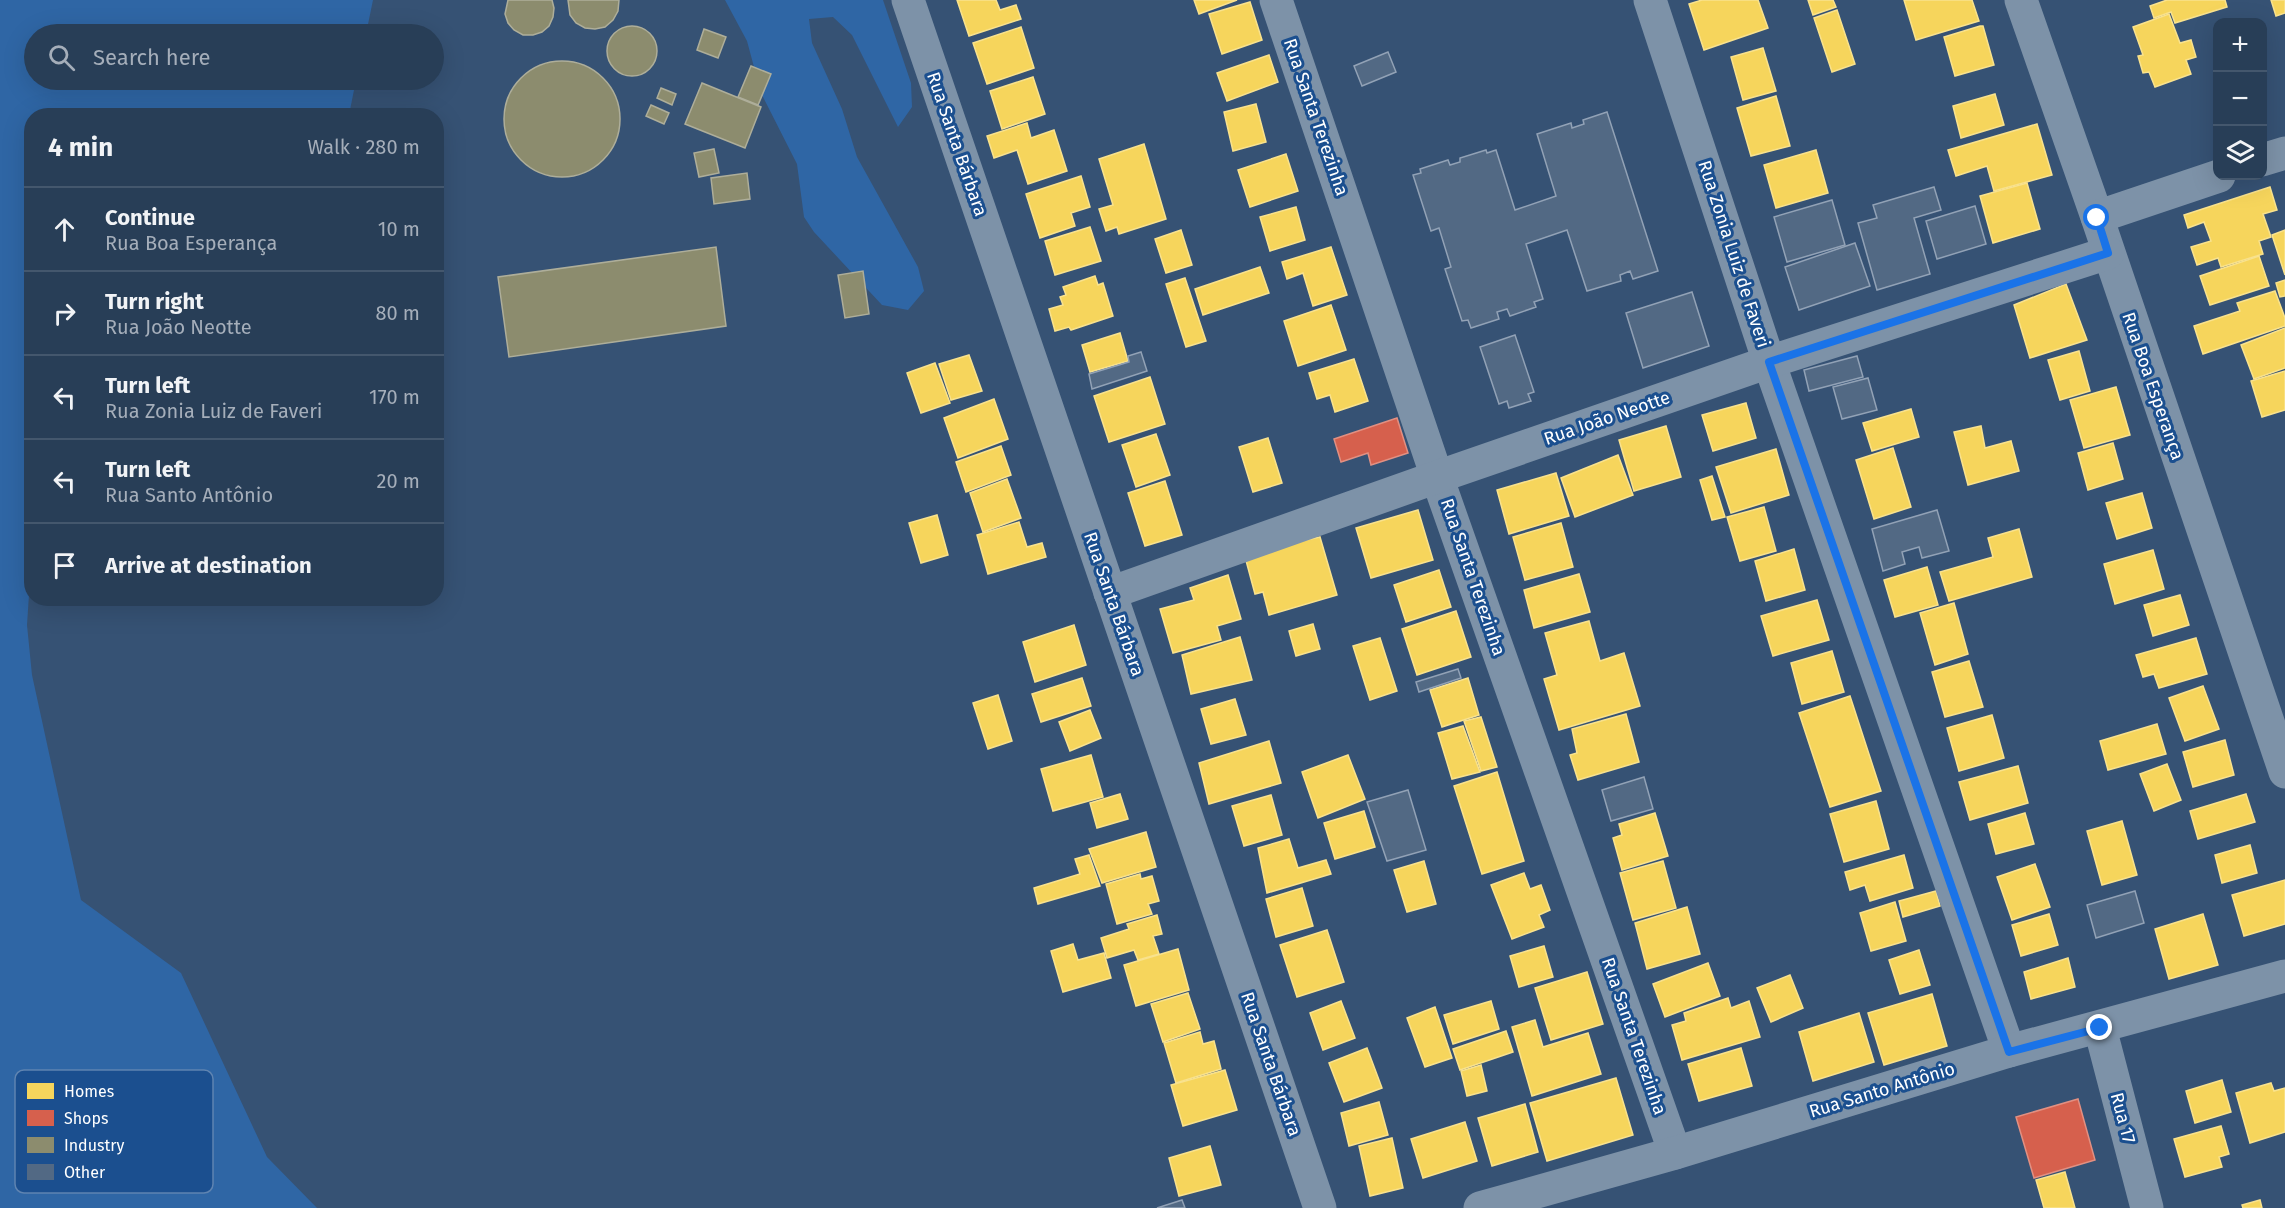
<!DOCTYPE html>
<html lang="en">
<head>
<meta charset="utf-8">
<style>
  body { margin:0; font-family:"Fira Sans",sans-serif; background:#344961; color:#f1f3f6 }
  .controls { position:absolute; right:18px; top:18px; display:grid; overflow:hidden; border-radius:12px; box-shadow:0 6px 24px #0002 }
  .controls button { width:54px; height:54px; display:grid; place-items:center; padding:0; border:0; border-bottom:2px solid #44576d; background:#283e57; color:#f1f3f6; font:30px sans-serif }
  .stop { position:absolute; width:18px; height:18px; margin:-14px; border:4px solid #1a73e8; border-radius:50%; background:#fff }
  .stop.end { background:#1a73e8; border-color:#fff; box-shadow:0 2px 6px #0008 }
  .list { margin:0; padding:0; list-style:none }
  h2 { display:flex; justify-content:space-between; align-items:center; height:78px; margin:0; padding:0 24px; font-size:26px }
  h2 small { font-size:20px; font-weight:400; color:#a5aeba }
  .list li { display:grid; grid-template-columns:39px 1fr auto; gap:18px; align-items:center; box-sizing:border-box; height:84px; padding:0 24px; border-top:2px solid #44576d }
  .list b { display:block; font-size:22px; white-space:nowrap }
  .list p { margin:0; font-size:20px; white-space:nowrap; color:#a5aeba }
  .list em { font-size:20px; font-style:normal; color:#a5aeba }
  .icon { flex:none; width:33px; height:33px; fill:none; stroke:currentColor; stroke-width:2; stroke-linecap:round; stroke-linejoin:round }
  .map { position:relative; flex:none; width:2285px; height:1208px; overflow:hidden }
  .search { position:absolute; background:#283e57; box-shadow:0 6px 24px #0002; left:24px; top:24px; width:420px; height:66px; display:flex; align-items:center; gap:15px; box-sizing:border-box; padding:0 21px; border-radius:33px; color:#a5aeba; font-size:22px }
  .panel { position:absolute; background:#283e57; box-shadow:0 6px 24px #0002; left:24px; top:108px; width:420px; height:498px; border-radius:24px }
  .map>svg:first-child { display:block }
  .green { fill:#2f66a5 }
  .homes { fill:#f6d55c; stroke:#f9e28d; stroke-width:1.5 }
  .shops { fill:#d6604d; stroke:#e29082; stroke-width:1.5 }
  .industry { fill:#8c8c6e; stroke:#aeae9a; stroke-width:1.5 }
  .building { fill:#526984; stroke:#92a2b6; stroke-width:1.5 }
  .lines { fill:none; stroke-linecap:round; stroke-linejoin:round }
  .minor { stroke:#7d92a8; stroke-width:33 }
  .route { stroke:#1a73e8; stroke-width:8 }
  .labels { text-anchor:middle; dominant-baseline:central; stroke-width:6; stroke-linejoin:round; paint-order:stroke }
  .street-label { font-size:18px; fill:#fff; stroke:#1b4f8f }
  .key { fill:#1b4f8f; stroke:#5f84b1; stroke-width:1.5 }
  .key-label { font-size:16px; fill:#fff }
</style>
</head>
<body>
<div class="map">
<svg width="2285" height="1208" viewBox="0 0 2285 1208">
  <rect width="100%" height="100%" fill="#365274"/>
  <g class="green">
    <polygon points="0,0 373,0 366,34 34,34 34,80 356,80 349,115 32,116 32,549 27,625 32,675 81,900 181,973 267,1157 317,1208 0,1208"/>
    <polygon points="725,0 883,0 911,83 912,107 898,127 852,35 833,17 809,19 812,43 842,109 857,157 918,267 924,291 908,310 882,305 814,232 804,217 797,164 761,93 747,41"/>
  </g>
  <g class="homes">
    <polygon points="957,0 996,0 1000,10 1016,5 1021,19 969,36"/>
    <polygon points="1194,0 1237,0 1199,14"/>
    <polygon points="1702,0 1758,0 1768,28 1704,50 1689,4"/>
    <polygon points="1808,0 1833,0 1836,7 1813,15"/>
    <polygon points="1904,0 1972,0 1979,21 1916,40"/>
    <polygon points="2167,0 2225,0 2227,7 2175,23 2171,12 2154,18 2150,6"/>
    <polygon points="2271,0 2285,0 2285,13 2276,16"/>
    <polygon points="1250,2 1262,40 1222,54 1209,14"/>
    <polygon points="1837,10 1855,64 1832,72 1814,18"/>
    <polygon points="2169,14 2180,43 2191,40 2196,57 2186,60 2191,74 2155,87 2149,72 2143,73 2138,56 2143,55 2133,27"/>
    <polygon points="1980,26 1983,26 1994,65 1955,76 1944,37"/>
    <polygon points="1021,27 1034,68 987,84 973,43"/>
    <polygon points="1763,48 1776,91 1743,100 1731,57"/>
    <polygon points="1269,55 1278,82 1227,101 1217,73"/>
    <polygon points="1033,77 1045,114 1002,129 990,91"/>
    <polygon points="1995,94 2004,125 1961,138 1953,106"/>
    <polygon points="1776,96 1790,146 1751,156 1737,108"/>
    <polygon points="1256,104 1266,142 1233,151 1224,112"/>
    <polygon points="1027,123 1031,138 1054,130 1067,171 1028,184 1017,150 994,158 987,136"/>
    <polygon points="2037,124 2052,175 1994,191 1987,166 1956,176 1948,150"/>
    <polygon points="1144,144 1166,219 1119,234 1117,227 1106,231 1099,209 1113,205 1099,159"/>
    <polygon points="1816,150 1828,193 1776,208 1764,165"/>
    <polygon points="1286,154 1298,191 1250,207 1238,170"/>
    <polygon points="1081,176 1090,207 1071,213 1075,226 1040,238 1026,194"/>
    <polygon points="2027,183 2040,229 1993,243 1980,196"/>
    <polygon points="2270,187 2277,210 2263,214 2271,237 2259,241 2263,254 2221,267 2218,258 2197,265 2191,247 2211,241 2204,222 2188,228 2184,215"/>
    <polygon points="1296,207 1305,240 1270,251 1260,217"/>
    <polygon points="1090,227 1101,261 1055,275 1045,241"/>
    <polygon points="1181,230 1192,265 1166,273 1155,239"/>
    <polygon points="2285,230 2285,275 2272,235"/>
    <polygon points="1331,247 1347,295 1313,306 1303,273 1287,279 1282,262"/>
    <polygon points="2259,256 2269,286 2210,305 2200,276"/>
    <polygon points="1260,267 1269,293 1203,315 1195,289"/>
    <polygon points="1095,276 1098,285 1103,283 1113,316 1071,330 1069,327 1055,331 1049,309 1063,305 1060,297 1066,295 1063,287"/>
    <polygon points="1185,278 1206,341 1186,347 1166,284"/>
    <polygon points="2285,280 2285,296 2280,297 2276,283"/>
    <polygon points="2066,284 2087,340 2030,358 2014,305"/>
    <polygon points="2275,291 2285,318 2285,326 2203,354 2194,326 2240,311 2237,303"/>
    <polygon points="1331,305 1346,350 1298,366 1284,321"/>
    <polygon points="2285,328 2285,368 2254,379 2241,345"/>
    <polygon points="1120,333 1128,361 1090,372 1082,345"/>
    <polygon points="2079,351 2090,391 2060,400 2048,360"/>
    <polygon points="969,355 982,391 951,400 939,364"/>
    <polygon points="1354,359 1368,401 1335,412 1330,395 1317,399 1309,373"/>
    <polygon points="935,363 950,403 921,413 907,373"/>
    <polygon points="2285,371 2285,410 2262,417 2251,381"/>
    <polygon points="1150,377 1165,424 1109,442 1094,396"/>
    <polygon points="2116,387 2130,435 2084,448 2070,400"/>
    <polygon points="994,399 1008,439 958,458 944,418"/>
    <polygon points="1746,403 1756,438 1713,451 1702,415"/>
    <polygon points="1911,409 1919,437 1872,451 1863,423"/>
    <polygon points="1666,426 1681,477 1634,491 1619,440"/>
    <polygon points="1981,426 1985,448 2011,441 2019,471 1968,485 1954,432"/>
    <polygon points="1156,434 1170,475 1136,487 1122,445"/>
    <polygon points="1268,438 1282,483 1253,492 1239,447"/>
    <polygon points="2113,443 2123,479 2088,490 2078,453"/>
    <polygon points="1001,446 1011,475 966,492 956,462"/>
    <polygon points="1893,448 1911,507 1874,519 1856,460"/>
    <polygon points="1776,449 1789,495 1731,513 1716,467"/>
    <polygon points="1618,455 1633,495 1575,517 1561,478"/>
    <polygon points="1556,473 1569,516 1509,534 1497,490"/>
    <polygon points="1712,476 1725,517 1712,520 1700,480"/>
    <polygon points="1007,479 1021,518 983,532 970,493"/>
    <polygon points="1165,481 1182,535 1145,546 1128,493"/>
    <polygon points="2142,493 2152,528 2117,539 2106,503"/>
    <polygon points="1764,507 1776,551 1740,561 1727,517"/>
    <polygon points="1418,510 1433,560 1371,578 1356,528"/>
    <polygon points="937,515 948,555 921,563 909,523"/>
    <polygon points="1019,522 1027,547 1042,543 1046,557 988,574 977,535"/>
    <polygon points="1561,523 1573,567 1525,580 1513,537"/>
    <polygon points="2019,529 2032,577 1949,601 1940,572 1993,557 1988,538"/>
    <polygon points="1320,537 1337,595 1269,615 1263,592 1255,594 1244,553"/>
    <polygon points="1794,549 1805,590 1766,601 1755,561"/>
    <polygon points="2153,550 2164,589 2115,604 2104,564"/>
    <polygon points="1927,567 1938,605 1895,617 1884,580"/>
    <polygon points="1439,570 1451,607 1406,622 1394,585"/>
    <polygon points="1579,574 1590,612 1534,628 1524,590"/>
    <polygon points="1228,575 1241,619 1217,626 1221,640 1173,653 1160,609 1194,600 1190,588"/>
    <polygon points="2180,595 2189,625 2153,636 2144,605"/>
    <polygon points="1817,600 1829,640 1773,656 1761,616"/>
    <polygon points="1954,603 1968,654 1935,665 1920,613"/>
    <polygon points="1456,611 1471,657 1417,675 1402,629"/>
    <polygon points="1589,621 1600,661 1624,653 1640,706 1559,730 1544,679 1557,675 1545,633"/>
    <polygon points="1313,624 1320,649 1296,656 1289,631"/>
    <polygon points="1074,625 1086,665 1035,682 1023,642"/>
    <polygon points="1240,637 1252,680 1191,694 1182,655"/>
    <polygon points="1380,638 1397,691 1370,700 1353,646"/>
    <polygon points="2196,638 2207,674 2159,688 2154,674 2143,677 2136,655"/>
    <polygon points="1832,651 1844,692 1802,704 1791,663"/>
    <polygon points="1969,661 1983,707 1945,717 1932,672"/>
    <polygon points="1082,678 1091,706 1041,722 1032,694"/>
    <polygon points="1468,678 1479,715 1442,727 1430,690"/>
    <polygon points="2203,686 2219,729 2185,741 2169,698"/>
    <polygon points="998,695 1012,741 988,749 973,703"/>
    <polygon points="1850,696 1881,791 1830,807 1799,713"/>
    <polygon points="1235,699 1246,735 1211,744 1201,709"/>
    <polygon points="1090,710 1101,738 1070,751 1059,722"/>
    <polygon points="1626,714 1639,762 1578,780 1570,755 1577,753 1572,729"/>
    <polygon points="1992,715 2004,758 1959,771 1947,728"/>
    <polygon points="1481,717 1497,767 1481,771 1464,721"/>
    <polygon points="2157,724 2166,754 2108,770 2100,741"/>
    <polygon points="1463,726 1480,772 1452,779 1438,733"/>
    <polygon points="2225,740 2234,775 2193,787 2183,752"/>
    <polygon points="1269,741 1281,783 1209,804 1199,763"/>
    <polygon points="1091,755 1103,797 1053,811 1041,769"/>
    <polygon points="1348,755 1365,799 1318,818 1302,772"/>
    <polygon points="2167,764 2181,800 2154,811 2140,774"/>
    <polygon points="2018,766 2028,803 1970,820 1959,782"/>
    <polygon points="1497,772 1524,861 1482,874 1454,786"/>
    <polygon points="1120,794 1128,819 1097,828 1090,803"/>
    <polygon points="2246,794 2255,822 2198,839 2190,811"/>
    <polygon points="1271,795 1282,835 1244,846 1232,806"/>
    <polygon points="1876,801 1889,849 1844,862 1830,814"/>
    <polygon points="1364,811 1375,847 1335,859 1324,823"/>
    <polygon points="1655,813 1668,856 1622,870 1613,838 1622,835 1619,824"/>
    <polygon points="2025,813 2034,844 1996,854 1988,824"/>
    <polygon points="2122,821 2137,875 2102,885 2087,831"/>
    <polygon points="1146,832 1156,867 1102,883 1089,849"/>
    <polygon points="1289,839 1298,868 1326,860 1331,874 1267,893 1258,848"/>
    <polygon points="2250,845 2257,873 2222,883 2215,855"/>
    <polygon points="1089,855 1100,886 1038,904 1034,888 1080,874 1075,859"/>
    <polygon points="1904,855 1913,888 1870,901 1865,885 1850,890 1845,872"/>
    <polygon points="1424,861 1436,904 1407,912 1394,870"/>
    <polygon points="1663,861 1676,908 1633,920 1620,873"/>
    <polygon points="2035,864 2050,907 2012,920 1997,877"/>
    <polygon points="1524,873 1530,889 1541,885 1550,910 1539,915 1544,927 1512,939 1491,885"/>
    <polygon points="1140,874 1141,879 1152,876 1159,901 1148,904 1152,914 1117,924 1106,884"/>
    <polygon points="2285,880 2285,924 2244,936 2232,895"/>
    <polygon points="1302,888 1313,926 1276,937 1266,899"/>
    <polygon points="1936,891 1940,906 1903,917 1899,901"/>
    <polygon points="1895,902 1906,941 1871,951 1860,913"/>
    <polygon points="1687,907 1700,954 1647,969 1635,923"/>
    <polygon points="2049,914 2058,945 2021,956 2012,925"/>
    <polygon points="2203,914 2218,965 2169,979 2155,929"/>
    <polygon points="1157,915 1162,934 1153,936 1159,954 1138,960 1134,950 1107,958 1101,938 1129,929 1127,924"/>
    <polygon points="1327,930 1344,982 1297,997 1280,945"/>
    <polygon points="1073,944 1078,960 1104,953 1111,978 1063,992 1051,951"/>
    <polygon points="1544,946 1553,977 1519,987 1510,956"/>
    <polygon points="1178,949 1189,990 1136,1006 1124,965"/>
    <polygon points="1919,950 1930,985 1900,994 1889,960"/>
    <polygon points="2068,958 2075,987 2031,999 2024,972"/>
    <polygon points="1708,963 1720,996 1665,1017 1653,984"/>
    <polygon points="1587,972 1603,1024 1551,1040 1535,988"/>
    <polygon points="1790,975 1803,1008 1771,1022 1757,988"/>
    <polygon points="1188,993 1200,1029 1163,1042 1151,1004"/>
    <polygon points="1932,994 1947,1046 1884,1065 1868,1013"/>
    <polygon points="1728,998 1731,1008 1749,1001 1760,1037 1682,1060 1672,1025 1686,1021 1684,1013"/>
    <polygon points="1341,1001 1355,1038 1323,1050 1310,1013"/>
    <polygon points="1491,1001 1499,1029 1453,1044 1444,1015"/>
    <polygon points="1435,1007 1452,1058 1425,1067 1407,1018"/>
    <polygon points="1859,1013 1874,1062 1813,1081 1799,1032"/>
    <polygon points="1535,1020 1543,1047 1588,1033 1601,1074 1532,1096 1512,1027"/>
    <polygon points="1506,1031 1513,1052 1460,1070 1453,1049"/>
    <polygon points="1200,1032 1203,1044 1214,1041 1221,1069 1176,1083 1164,1043"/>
    <polygon points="1367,1048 1382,1088 1344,1102 1329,1063"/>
    <polygon points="1741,1048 1752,1086 1699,1101 1688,1064"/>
    <polygon points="1481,1065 1487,1091 1467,1096 1461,1071"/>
    <polygon points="1225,1070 1237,1110 1183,1126 1171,1085"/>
    <polygon points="1616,1078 1633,1135 1547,1161 1530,1103"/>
    <polygon points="2222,1080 2231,1112 2195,1123 2186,1091"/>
    <polygon points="2271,1083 2274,1091 2285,1088 2285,1132 2250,1143 2236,1093"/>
    <polygon points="1379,1102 1388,1135 1349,1146 1341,1113"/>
    <polygon points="1525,1104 1538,1152 1492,1166 1478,1118"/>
    <polygon points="1465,1122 1477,1161 1423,1178 1411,1139"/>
    <polygon points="2221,1126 2229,1154 2219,1157 2222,1167 2185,1177 2174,1139"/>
    <polygon points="1392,1138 1403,1188 1370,1196 1359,1146"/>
    <polygon points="1210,1146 1221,1185 1179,1196 1169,1158"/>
    <polygon points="2065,1172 2075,1208 2044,1208 2036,1180"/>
    <polygon points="2260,1200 2262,1208 2243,1208 2242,1205"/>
  </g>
  <g class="shops">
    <polygon points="1397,418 1408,453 1371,465 1368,453 1341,462 1334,439"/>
    <polygon points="2078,1099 2095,1160 2034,1178 2016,1117"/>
  </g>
  <g class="industry">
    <polygon points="508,0 552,0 554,8 553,17 549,26 542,32 533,35 523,35 514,30 508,23 505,14"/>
    <polygon points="568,0 619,0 618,11 613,20 605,27 595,29 585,28 576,23 570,15"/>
    <circle cx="632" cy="51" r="25"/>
    <polygon points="704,29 726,37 718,58 697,50"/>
    <circle cx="562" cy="119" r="58"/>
    <polygon points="751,66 771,74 758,105 738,97"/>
    <polygon points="702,83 761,107 745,148 685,124"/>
    <polygon points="661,88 676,94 672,105 657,98"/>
    <polygon points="651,105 669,113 664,124 646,116"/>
    <polygon points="714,149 719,173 699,177 694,153"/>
    <polygon points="747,173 750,199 714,204 711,178"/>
    <polygon points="716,247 726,326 509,357 498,277"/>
    <polygon points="863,271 869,314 845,318 838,275"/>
  </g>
  <g class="building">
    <polygon points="1388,52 1396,72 1362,86 1354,66"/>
    <polygon points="1607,112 1658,271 1633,279 1630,271 1620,275 1621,281 1587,291 1567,230 1526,244 1543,299 1534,302 1536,307 1510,316 1507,309 1497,312 1499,319 1471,328 1468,320 1462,321 1445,269 1451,267 1439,228 1431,231 1413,175 1421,173 1420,169 1448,160 1450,165 1460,162 1460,158 1486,150 1487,153 1496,150 1515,210 1556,196 1537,134 1571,123 1572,128 1584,124 1583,120"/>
    <polygon points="1934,187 1941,210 1914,218 1930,274 1877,290 1858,223 1877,218 1873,205"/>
    <polygon points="1832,200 1845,245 1787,262 1774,217"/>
    <polygon points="1975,206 1986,244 1937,259 1926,221"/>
    <polygon points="1855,243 1870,286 1799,310 1785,267"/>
    <polygon points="1692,292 1709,346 1643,368 1626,313"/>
    <polygon points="1515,335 1534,392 1528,394 1531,401 1509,408 1507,401 1499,404 1480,347"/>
    <polygon points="1141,352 1147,371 1092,389 1089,374 1129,362 1128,356"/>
    <polygon points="1857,356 1863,377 1809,391 1804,370"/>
    <polygon points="1868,378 1877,410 1842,419 1833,387"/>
    <polygon points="1937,510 1949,551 1922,558 1919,547 1902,552 1905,564 1883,571 1872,529"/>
    <polygon points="1458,669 1461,678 1419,692 1416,682"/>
    <polygon points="1644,777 1653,809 1611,821 1602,790"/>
    <polygon points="1408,790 1426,850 1387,861 1367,802"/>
    <polygon points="2135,891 2144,923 2096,938 2087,905"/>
    <polygon points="1182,1200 1185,1208 1157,1208"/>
  </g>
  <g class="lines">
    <g class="minor">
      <polyline points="908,0 1320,1208"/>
      <polyline points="1276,0 1437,477 1675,1153"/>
      <polyline points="1650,0 1769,362 2009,1051"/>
      <polyline points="2021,0 2097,217 2285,772"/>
      <polyline points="2262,160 2285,153"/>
      <polyline points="2097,217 2219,176"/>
      <polyline points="1110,593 1437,477 1769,362 2108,253"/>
      <polyline points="2100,1028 2147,1208"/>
      <polyline points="1480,1208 1675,1153 2009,1051 2285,976"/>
    </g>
  </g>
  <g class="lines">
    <polyline class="route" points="2097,218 2108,253 1769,362 2009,1052 2100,1028"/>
  </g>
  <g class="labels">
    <g class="street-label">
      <text transform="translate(1316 117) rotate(71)">Rua Santa Terezinha</text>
      <text transform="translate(957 144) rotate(71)">Rua Santa Bárbara</text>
      <text transform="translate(1734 254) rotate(72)">Rua Zonia Luiz de Faveri</text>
      <text transform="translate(2153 386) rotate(71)">Rua Boa Esperança</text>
      <text transform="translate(1607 418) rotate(-19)">Rua João Neotte</text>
      <text transform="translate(1473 577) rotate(71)">Rua Santa Terezinha</text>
      <text transform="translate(1114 604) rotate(71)">Rua Santa Bárbara</text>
      <text transform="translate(1634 1036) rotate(71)">Rua Santa Terezinha</text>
      <text transform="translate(1271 1064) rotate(71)">Rua Santa Bárbara</text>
      <text transform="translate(1882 1090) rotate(-17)">Rua Santo Antônio</text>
      <text transform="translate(2123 1118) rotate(75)">Rua 17</text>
    </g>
  </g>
  <rect x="15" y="1070" width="198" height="123" rx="9" class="key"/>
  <rect x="27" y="1083" width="27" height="16" fill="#f6d55c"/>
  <rect x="27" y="1110" width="27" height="16" fill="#d6604d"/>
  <rect x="27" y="1137" width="27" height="16" fill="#8c8c6e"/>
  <rect x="27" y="1164" width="27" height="16" fill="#526984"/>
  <g class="key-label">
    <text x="64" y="1097">Homes</text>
    <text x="64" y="1124">Shops</text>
    <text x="64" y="1151">Industry</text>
    <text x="64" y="1178">Other</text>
  </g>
</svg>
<div class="controls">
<button>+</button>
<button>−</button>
<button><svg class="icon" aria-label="layers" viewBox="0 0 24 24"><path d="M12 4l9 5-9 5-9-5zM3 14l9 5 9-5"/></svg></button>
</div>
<div class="stop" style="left:2097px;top:218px"></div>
<div class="stop end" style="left:2100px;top:1028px"></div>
<div class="search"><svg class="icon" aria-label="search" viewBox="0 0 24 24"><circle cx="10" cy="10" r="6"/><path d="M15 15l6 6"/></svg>Search here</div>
<section class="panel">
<h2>4 min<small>Walk · 280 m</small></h2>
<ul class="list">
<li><svg class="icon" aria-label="ahead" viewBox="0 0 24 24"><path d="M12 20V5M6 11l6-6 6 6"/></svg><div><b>Continue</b><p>Rua Boa Esperança</p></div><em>10 m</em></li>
<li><svg class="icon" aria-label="right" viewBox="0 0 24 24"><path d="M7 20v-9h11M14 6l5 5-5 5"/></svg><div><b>Turn right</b><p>Rua João Neotte</p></div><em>80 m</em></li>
<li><svg class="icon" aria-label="left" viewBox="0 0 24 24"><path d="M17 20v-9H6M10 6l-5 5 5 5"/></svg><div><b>Turn left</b><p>Rua Zonia Luiz de Faveri</p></div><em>170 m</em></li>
<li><svg class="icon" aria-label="left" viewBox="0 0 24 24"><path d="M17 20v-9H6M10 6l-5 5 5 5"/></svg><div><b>Turn left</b><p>Rua Santo Antônio</p></div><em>20 m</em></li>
<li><svg class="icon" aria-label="arrive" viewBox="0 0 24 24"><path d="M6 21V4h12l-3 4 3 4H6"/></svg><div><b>Arrive at destination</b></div></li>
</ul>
</section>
</div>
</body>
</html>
